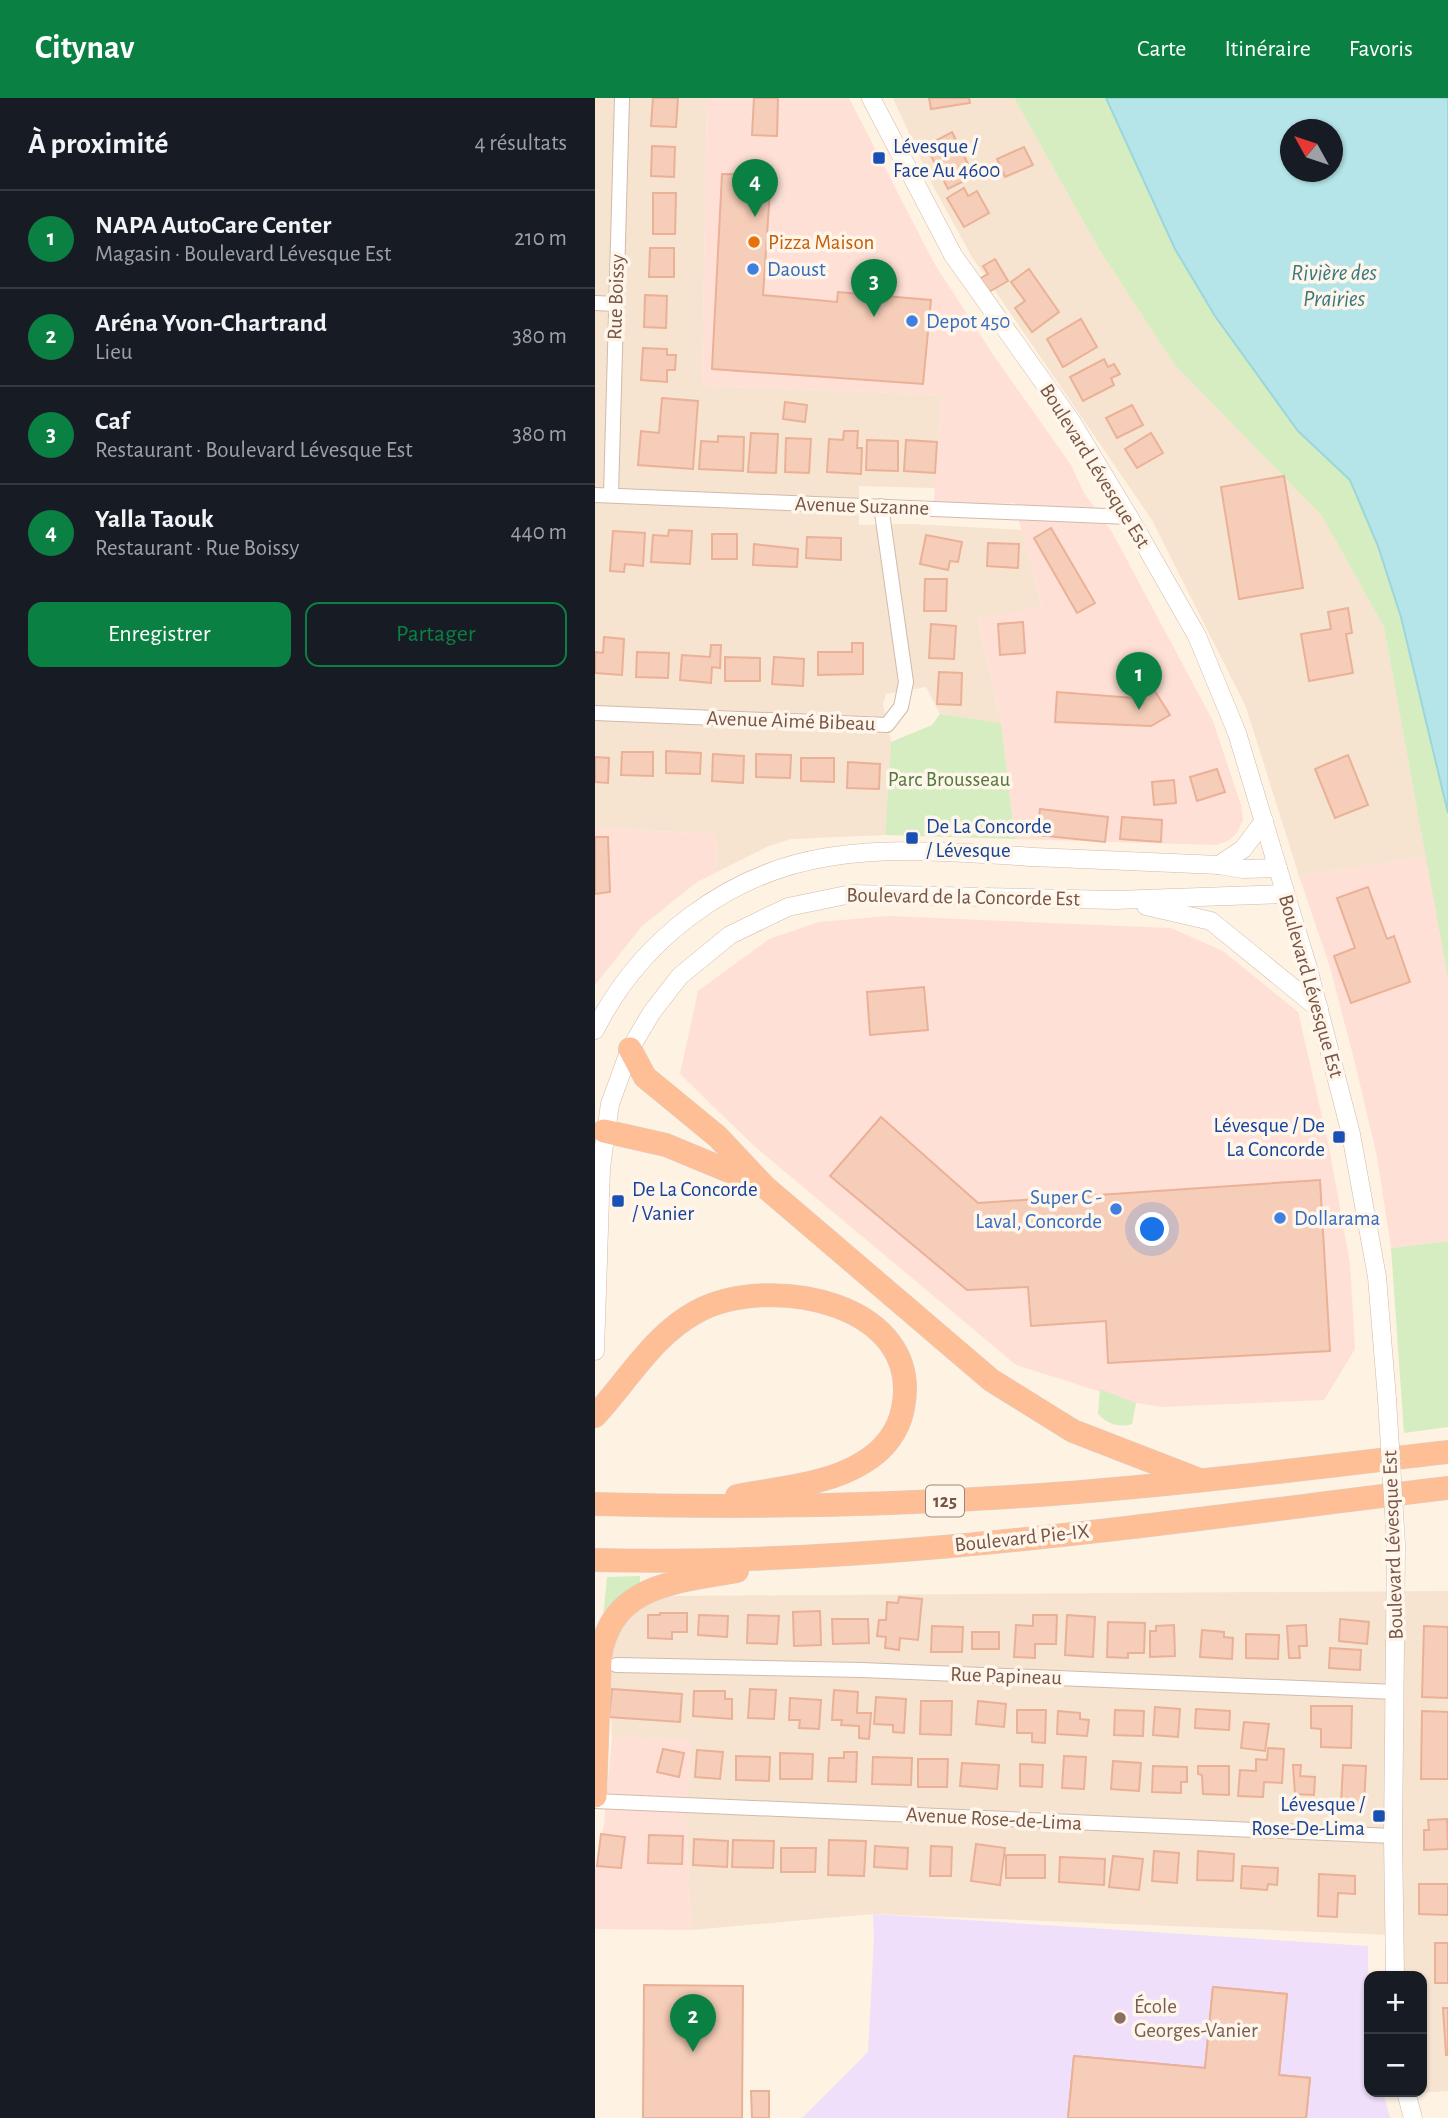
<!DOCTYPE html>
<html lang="fr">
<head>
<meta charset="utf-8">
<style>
  body { margin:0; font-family:"Alegreya Sans",sans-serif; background:#20242c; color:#f1f3f6 }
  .controls { position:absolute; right:21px; bottom:21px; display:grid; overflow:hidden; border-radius:14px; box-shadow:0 2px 5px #0004 }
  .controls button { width:63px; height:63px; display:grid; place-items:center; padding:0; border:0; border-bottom:2px solid #363941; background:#171b24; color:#f1f3f6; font:35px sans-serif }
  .compass { position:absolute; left:685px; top:21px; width:63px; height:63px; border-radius:50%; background:#171b24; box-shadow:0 2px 5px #0004; rotate:310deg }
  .you { position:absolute; left:558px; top:1132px; width:24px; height:24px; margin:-18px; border:5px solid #fff; border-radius:50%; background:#1a73e8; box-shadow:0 0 0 10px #1a73e833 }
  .badge { display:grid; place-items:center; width:46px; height:46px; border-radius:50%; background:#0b8043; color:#fff; font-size:23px; font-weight:700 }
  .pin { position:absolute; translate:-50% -58px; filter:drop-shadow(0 2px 4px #0008) }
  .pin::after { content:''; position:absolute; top:37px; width:24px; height:21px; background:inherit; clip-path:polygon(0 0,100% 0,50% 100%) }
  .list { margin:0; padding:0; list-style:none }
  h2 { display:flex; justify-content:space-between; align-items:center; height:91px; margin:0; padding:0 28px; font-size:30px }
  h2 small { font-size:23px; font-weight:400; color:#9ea1a6 }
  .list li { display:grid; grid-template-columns:46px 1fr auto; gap:21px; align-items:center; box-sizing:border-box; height:98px; padding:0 28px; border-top:2px solid #363941 }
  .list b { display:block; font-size:26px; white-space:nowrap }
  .list p { margin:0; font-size:23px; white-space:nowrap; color:#9ea1a6 }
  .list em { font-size:23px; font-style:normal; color:#9ea1a6 }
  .actions { display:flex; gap:14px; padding:21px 28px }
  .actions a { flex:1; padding:16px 0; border:2px solid #0b8043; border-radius:14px; text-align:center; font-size:24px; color:#0b8043 }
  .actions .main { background:#0b8043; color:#fff }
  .map { position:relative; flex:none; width:853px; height:2020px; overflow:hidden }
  header { display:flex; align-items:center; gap:42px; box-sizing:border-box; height:98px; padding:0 35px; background:#0b8043; color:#fff }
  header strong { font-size:33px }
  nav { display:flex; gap:38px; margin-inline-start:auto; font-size:24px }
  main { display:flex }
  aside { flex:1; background:#171b24 }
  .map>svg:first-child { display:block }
  .residential { fill:#f6e3d0 }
  .commercial { fill:#ffe0d6 }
  .education { fill:#efdffa }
  .green { fill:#d5edc0 }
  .water { fill:#b5e5e9; stroke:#9bd6dc; stroke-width:2; fill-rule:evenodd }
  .building { fill:#f6cdb8; stroke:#eab197; stroke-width:2 }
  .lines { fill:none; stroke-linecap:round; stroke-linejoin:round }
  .minor-casing { stroke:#d2baaa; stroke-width:16 }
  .tertiary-casing { stroke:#d2baaa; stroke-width:19 }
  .trunk-casing { stroke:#dcd3cf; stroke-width:24 }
  .minor { stroke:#fff; stroke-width:14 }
  .tertiary { stroke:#fff; stroke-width:18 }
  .trunk { stroke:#febe96; stroke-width:23 }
  .tertiary-bridge-casing { stroke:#d2baaa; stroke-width:19; stroke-linecap:butt }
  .tertiary-bridge { stroke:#fff; stroke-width:18 }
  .transit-dot { fill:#1a4fb4; stroke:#fff6eb; stroke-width:2.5 }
  .food-dot { fill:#e8710a; stroke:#fff6eb; stroke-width:2.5 }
  .shop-dot { fill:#3f7fe0; stroke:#fff6eb; stroke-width:2.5 }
  .education-dot { fill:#8d6e63; stroke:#fff6eb; stroke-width:2.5 }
  .labels { text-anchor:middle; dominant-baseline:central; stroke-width:7; stroke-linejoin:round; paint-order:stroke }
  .shield { fill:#fff6eb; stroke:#a08578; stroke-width:2 }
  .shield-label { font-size:19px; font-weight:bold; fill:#785546 }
  .transit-label { font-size:21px; fill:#164399; stroke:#fff6eb; text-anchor:start }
  .food-label { font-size:21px; fill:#c56008; stroke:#fff6eb; text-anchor:start }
  .shop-label { font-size:21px; fill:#366cbe; stroke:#fff6eb; text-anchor:start }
  .street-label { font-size:21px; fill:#785546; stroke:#fff6eb }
  .park-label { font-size:21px; fill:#51793b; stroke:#fff6eb }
  .education-label { font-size:21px; fill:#785e54; stroke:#fff6eb; text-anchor:start }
  .water-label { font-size:23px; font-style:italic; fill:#39787f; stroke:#fff6eb }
</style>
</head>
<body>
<header>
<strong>Citynav</strong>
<nav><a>Carte</a><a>Itinéraire</a><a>Favoris</a></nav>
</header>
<main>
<aside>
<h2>À proximité<small>4 résultats</small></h2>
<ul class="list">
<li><span class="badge">1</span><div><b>NAPA AutoCare Center</b><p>Magasin · Boulevard Lévesque Est</p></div><em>210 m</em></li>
<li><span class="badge">2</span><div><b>Aréna Yvon-Chartrand</b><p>Lieu</p></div><em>380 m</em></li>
<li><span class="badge">3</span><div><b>Caf</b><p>Restaurant · Boulevard Lévesque Est</p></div><em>380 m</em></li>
<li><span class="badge">4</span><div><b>Yalla Taouk</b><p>Restaurant · Rue Boissy</p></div><em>440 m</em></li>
</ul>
<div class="actions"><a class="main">Enregistrer</a><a>Partager</a></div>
</aside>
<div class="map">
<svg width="853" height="2020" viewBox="0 0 853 2020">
  <rect width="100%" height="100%" fill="#fef2e3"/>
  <g class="residential">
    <polygon points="0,0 112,0 107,287 347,297 340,390 264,388 264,427 317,426 427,432 447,510 383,521 406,625 345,616 331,589 291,596 288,606 296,644 290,737 196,741 174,748 122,774 121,736 0,730"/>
    <polygon points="298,0 419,0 504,151 579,266 727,418 789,529 831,759 704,778 651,609 557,422 377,159 337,86"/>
    <polygon points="853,1493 853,1993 812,1996 827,1994 827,1878 800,1878 798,1837 278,1816 96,1832 91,1715 96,1642 17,1639 14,1567 23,1535 44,1508 70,1498"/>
  </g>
  <g class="commercial">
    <polygon points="112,0 254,0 339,165 399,258 476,367 489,395 517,434 618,623 646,707 648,722 642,735 633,743 621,747 420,741 406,625 383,520 447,509 419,405 338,411 347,297 107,287"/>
    <polygon points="0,730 121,736 122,774 102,784 47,828 0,887"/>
    <polygon points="831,759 853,881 853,1143 796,1150 782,1059 760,965 734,866 704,778"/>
    <polygon points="293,818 576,830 628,853 703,914 734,1049 755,1166 760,1251 729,1302 567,1309 541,1305 421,1267 158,1047 85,976 103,893 174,841 224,824"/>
    <polygon points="17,1639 97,1641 91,1715 96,1832 0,1831 0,1772 9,1726"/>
  </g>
  <polygon class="education" points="278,1816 773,1848 774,1994 788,1994 795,2020 207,2020 273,1954 279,1840"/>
  <g class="green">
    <polygon points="419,0 511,0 580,151 703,333 755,382 783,448 806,519 853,715 853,881 789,529 727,418 579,266 504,151"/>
    <polygon points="345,616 406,625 420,741 290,737 296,644 337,627"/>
    <polygon points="853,1143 853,1329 809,1335 796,1150"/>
    <path d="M 505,1291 L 541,1305 L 537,1326 C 523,1330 513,1326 503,1316 Z"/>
    <polygon points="45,1478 45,1488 8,1520 12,1479"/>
  </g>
  <path class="water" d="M 511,0 L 853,0 L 853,715 L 806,519 L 783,448 L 755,382 L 703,333 L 620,218 L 580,151 ZM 696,32 L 738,32 L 738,74 L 696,74 Z"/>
  <g class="building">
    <polygon points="58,0 83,0 81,29 56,28"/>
    <polygon points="159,0 183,0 182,38 157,37"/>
    <polygon points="334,0 374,0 375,5 336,11"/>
    <polygon points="357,34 379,78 353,91 331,48"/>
    <polygon points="57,48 80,49 79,79 56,78"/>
    <polygon points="429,49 438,67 410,79 402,61"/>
    <polygon points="127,76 176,77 168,197 242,204 243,194 336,202 328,286 117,271"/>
    <polygon points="369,90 373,98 382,93 394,115 369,129 352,100"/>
    <polygon points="58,95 81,95 80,136 58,136"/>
    <polygon points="55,150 79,150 79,179 54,179"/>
    <polygon points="400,161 413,183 392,195 384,181 393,176 388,168"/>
    <polygon points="434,171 464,214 437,234 420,210 430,203 416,184"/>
    <polygon points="50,197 72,198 71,230 49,229"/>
    <polygon points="486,221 502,249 468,269 452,241"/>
    <polygon points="48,250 72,251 72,257 81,257 80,272 72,272 72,284 46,282"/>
    <polygon points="509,261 513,269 519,266 525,276 516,280 519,287 488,303 475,279"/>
    <polygon points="67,300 103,303 98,371 43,367 46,333 64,335"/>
    <polygon points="190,304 212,307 210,324 188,321"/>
    <polygon points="537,307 548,327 522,340 511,320"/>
    <polygon points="249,333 263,333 262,350 267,350 266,376 232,374 234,341 248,342"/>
    <polygon points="156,335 183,336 181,375 153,374"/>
    <polygon points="556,335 568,355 542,370 530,351"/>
    <polygon points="123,338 149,339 148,373 104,371 106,343 123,344"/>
    <polygon points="191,340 216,341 214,375 190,374"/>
    <polygon points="272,342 303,343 303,373 271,372"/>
    <polygon points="311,342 342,344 340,375 309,373"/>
    <polygon points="689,378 708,490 644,501 626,389"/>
    <polygon points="456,430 500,505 482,515 439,440"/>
    <polygon points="74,432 97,433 95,466 56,464 58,437 73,438"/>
    <polygon points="18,433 50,435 48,468 30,466 29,474 15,473"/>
    <rect x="117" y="436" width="25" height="25"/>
    <polygon points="331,437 367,444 363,464 355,463 353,472 325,466"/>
    <polygon points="212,439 246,440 246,462 211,460"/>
    <polygon points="393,445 424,446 423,470 392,468"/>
    <polygon points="159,446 203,451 202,469 158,467"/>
    <polygon points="330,481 352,481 351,513 329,513"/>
    <polygon points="753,510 757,535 751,536 758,575 714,583 706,536 736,531 733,514"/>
    <polygon points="428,524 430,555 405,557 403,526"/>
    <polygon points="336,526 361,528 359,561 334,560"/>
    <polygon points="9,539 29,541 27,577 0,575 0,554 8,555"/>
    <polygon points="257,545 268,545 268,576 223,577 223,554 257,554"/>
    <polygon points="116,547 126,547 125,570 117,569 116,585 85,582 87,557 115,559"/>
    <polygon points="42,554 74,555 73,580 41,579"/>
    <polygon points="130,559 165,560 165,583 130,583"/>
    <polygon points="179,559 209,561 208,588 177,586"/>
    <polygon points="344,574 367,575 366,607 342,606"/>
    <polygon points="558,590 575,617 556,628 460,624 462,594 540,600"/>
    <polygon points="71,653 106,655 105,676 71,675"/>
    <polygon points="27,654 58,654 58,678 26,677"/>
    <polygon points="118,656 149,658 148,685 117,683"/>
    <polygon points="161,656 196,657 195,680 161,679"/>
    <polygon points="753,657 773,707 740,720 720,671"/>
    <polygon points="0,659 14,660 13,685 0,684"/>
    <polygon points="206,660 239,660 239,684 206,683"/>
    <polygon points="253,664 285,666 284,691 252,690"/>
    <polygon points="622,671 630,694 602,703 595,679"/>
    <polygon points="579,682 581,705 559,707 557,684"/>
    <polygon points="445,711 513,719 510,744 442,737"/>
    <polygon points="527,719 567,722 566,744 525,741"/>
    <polygon points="0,739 13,739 15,794 0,796"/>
    <polygon points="773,789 792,841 799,838 815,884 756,905 739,858 760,850 742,800"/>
    <polygon points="329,889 333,932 275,937 272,894"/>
    <polygon points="286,1019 383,1105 725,1082 735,1253 513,1265 511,1223 436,1228 433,1189 372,1192 235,1078"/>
    <polygon points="304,1499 327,1501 323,1542 305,1540 304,1552 290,1550 291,1539 282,1538 284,1522 291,1522 292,1504 303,1505"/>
    <polygon points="225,1513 226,1547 199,1548 198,1514"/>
    <polygon points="65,1515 92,1515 92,1534 77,1534 77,1541 53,1540 53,1517 65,1517"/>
    <polygon points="104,1517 133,1518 132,1539 103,1537"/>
    <polygon points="153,1517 184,1518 182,1546 152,1545"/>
    <polygon points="438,1517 462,1517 461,1546 440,1546 440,1560 419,1559 421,1527 438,1528"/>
    <polygon points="472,1517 500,1519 498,1559 470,1557"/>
    <polygon points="237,1521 273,1521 274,1545 238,1546"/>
    <polygon points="745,1521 774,1524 772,1546 744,1543"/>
    <polygon points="513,1524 550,1525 549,1555 533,1555 533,1560 512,1559"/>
    <polygon points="579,1527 580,1558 555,1559 555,1533 561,1533 561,1528"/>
    <polygon points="711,1527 712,1548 704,1548 705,1560 694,1560 692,1528"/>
    <polygon points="337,1528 368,1529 367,1554 336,1554"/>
    <polygon points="829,1528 853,1529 853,1600 827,1599"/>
    <polygon points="607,1532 629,1534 629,1539 638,1540 637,1561 605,1559"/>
    <rect x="377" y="1534" width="27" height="17"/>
    <polygon points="651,1536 684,1537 683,1561 651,1560"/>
    <polygon points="735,1550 766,1552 765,1572 734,1570"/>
    <polygon points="17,1591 87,1596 85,1624 14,1619"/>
    <polygon points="155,1591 181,1592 179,1621 153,1620"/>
    <polygon points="239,1592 263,1594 262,1615 276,1615 274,1641 264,1640 264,1628 246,1627 247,1622 237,1622"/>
    <polygon points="99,1593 130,1593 130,1601 137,1601 137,1621 98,1618"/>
    <polygon points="281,1599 311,1601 309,1635 298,1634 298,1627 279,1626"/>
    <polygon points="195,1600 226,1602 224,1631 204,1630 205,1622 194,1622"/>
    <polygon points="326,1603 357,1603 356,1637 325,1636"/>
    <polygon points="383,1603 411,1606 409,1629 381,1626"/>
    <polygon points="716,1608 757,1608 756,1650 726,1649 726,1631 716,1630"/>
    <polygon points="560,1609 585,1611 583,1639 558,1637"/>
    <polygon points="601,1611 635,1613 634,1632 600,1630"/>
    <polygon points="422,1612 451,1612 450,1645 437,1644 437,1635 422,1635"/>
    <polygon points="520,1612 549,1613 548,1638 519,1637"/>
    <polygon points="463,1613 485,1615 485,1621 494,1622 492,1638 462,1636"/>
    <polygon points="827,1613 853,1614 853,1681 826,1681"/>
    <polygon points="649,1624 674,1626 670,1653 646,1650"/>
    <polygon points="673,1650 689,1651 687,1685 669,1684 668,1699 643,1698 645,1672 661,1673 661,1661 672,1662"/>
    <polygon points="68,1651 89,1655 84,1679 62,1674"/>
    <polygon points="102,1652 128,1654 125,1681 100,1679"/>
    <polygon points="249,1654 262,1654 261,1684 233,1683 234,1660 249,1660"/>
    <polygon points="185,1655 218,1656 217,1681 185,1681"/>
    <polygon points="141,1658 175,1659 174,1683 141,1682"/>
    <polygon points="469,1658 491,1659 489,1691 467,1690"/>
    <polygon points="278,1659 317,1660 316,1687 277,1686"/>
    <polygon points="323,1661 353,1661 352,1689 323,1689"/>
    <polygon points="518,1663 546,1665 544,1693 516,1691"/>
    <polygon points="367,1665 404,1667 402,1691 365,1688"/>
    <polygon points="425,1666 448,1667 447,1689 425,1688"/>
    <polygon points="698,1667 706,1667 705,1678 720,1679 719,1697 700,1696"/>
    <polygon points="748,1667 771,1668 769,1706 746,1706"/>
    <polygon points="558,1668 592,1669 592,1684 586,1684 586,1695 557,1694"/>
    <polygon points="603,1668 634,1668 634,1697 608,1696 607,1677 603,1676"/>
    <polygon points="852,1721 853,1751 829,1752 829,1732 834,1732 833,1722"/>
    <polygon points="6,1736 30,1739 26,1770 2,1768"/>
    <polygon points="54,1737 88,1738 87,1766 53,1765"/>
    <polygon points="99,1741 133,1743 132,1769 98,1767"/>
    <polygon points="138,1742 179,1743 178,1770 137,1769"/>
    <polygon points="234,1742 271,1743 269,1778 233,1777"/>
    <polygon points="381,1746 410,1750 405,1787 376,1783"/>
    <polygon points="280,1748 313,1750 312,1771 279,1769"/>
    <polygon points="336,1748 357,1749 356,1778 335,1778"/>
    <polygon points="186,1750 221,1750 220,1774 186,1774"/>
    <polygon points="559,1753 584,1755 582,1785 557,1783"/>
    <polygon points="603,1753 639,1756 638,1783 602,1782"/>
    <rect x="411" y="1757" width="39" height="23"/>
    <polygon points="518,1758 548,1761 544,1792 514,1789"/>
    <polygon points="465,1759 510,1761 509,1787 464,1784"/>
    <polygon points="647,1768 683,1770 682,1787 673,1786 672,1792 646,1790"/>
    <polygon points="724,1776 760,1778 760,1796 743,1795 742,1819 723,1818"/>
    <polygon points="824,1786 853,1786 853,1817 824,1816"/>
    <rect x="840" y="1845" width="13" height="40"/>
    <polygon points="49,1887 148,1888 147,2020 48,2020"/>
    <polygon points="618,1889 692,1896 684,1977 715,1980 711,2020 473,2020 479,1958 610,1970"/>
    <polygon points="618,1889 692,1896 684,1977 715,1980 711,2020 473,2020 479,1958 610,1970"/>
    <polygon points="848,1910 853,1910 853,1957 851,1957"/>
    <polygon points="156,1993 174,1993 174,2020 157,2020"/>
  </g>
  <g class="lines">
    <defs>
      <g id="minor">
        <polyline points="0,205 21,206"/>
        <polyline points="0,397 534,419"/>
        <polyline points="16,397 27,0"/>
        <polyline points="0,615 292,627 306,609 311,584 286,408"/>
        <polyline points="21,1567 267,1572 801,1594"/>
        <polyline points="0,1703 798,1738"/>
      </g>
      <g id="tertiary">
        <polyline points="276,0 358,157 476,323 534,419 602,538 642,635 713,870 756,1036 782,1179 792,1301"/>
        <polyline points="624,767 648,751 669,723"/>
        <polyline points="551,808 616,823 724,911"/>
        <path d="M 0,932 C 45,842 133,775 233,759 C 300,748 372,755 439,759 C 501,762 563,764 624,767 L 648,771 L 683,770"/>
        <polyline points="0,1253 6,1069 15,1006 35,951 57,914 85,878 135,837 193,809 256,796 520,802 690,796"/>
        <polyline points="800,1878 798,1738 801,1447"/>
        <polyline points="811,1994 818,2020"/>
      </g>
      <g id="trunk">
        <polyline points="35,951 50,979 123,1039 169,1088 396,1282 478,1333 602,1381"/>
        <polyline points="9,1033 71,1047 160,1084"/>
        <path d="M 0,1318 C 33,1282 59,1236 103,1213 C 176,1175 329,1205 308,1310 C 304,1333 289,1352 269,1364 C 233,1387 183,1390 142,1398"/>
        <path d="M 0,1406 C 138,1410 276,1408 414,1399 C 561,1390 707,1371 853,1354"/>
        <path d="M 0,1462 C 285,1469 570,1424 853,1390"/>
        <path d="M 0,1698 L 5,1560 C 15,1486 82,1484 142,1473"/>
      </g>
    </defs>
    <use href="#minor" class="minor-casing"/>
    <use href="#tertiary" class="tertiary-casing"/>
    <use href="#trunk" class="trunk-casing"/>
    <use href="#minor" class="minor"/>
    <use href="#tertiary" class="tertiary"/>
    <use href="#trunk" class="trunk"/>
    <defs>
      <polyline id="tertiary-bridge" points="792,1301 801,1447"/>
    </defs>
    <use href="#tertiary-bridge" class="tertiary-bridge-casing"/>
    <use href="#tertiary-bridge" class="tertiary-bridge"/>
  </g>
  <g class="transit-dot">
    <rect x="277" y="53" width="14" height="14" rx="3.5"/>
    <rect x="310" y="733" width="14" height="14" rx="3.5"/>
    <rect x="737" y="1032" width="14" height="14" rx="3.5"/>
    <rect x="16" y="1096" width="14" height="14" rx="3.5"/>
    <rect x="777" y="1711" width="14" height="14" rx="3.5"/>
  </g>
  <circle class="food-dot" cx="159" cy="144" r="7"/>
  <g class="shop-dot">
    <circle cx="158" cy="171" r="7"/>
    <circle cx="317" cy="223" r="7"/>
    <circle cx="521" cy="1111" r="7"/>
    <circle cx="685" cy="1120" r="7"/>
  </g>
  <circle class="education-dot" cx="525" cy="1920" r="7"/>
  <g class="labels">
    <rect class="shield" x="331" y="1387.5" width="38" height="31" rx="5"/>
    <g class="shield-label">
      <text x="350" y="1403">125</text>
    </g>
    <g class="transit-label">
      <text x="298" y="48">Lévesque /<tspan x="298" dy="24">Face Au 4600</tspan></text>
      <text x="331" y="728">De La Concorde<tspan x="331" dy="24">/ Lévesque</tspan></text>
      <text x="730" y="1027" text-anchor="end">Lévesque / De<tspan x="730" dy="24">La Concorde</tspan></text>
      <text x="37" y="1091">De La Concorde<tspan x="37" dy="24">/ Vanier</tspan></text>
      <text x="770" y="1706" text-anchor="end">Lévesque /<tspan x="770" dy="24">Rose-De-Lima</tspan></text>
    </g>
    <g class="food-label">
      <text x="173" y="144">Pizza Maison</text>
    </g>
    <g class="shop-label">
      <text x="172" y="171">Daoust</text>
      <text x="331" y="223">Depot 450</text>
      <text x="507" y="1099" text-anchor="end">Super C -<tspan x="507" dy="24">Laval, Concorde</tspan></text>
      <text x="699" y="1120">Dollarama</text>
    </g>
    <g class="street-label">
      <text transform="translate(21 199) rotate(-88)">Rue Boissy</text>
      <text transform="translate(500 368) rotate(58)">Boulevard Lévesque Est</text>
      <text transform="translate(267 408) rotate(2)">Avenue Suzanne</text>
      <text transform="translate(196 623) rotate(2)">Avenue Aimé Bibeau</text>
      <text transform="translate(368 799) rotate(1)">Boulevard de la Concorde Est</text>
      <text transform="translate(716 888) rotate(74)">Boulevard Lévesque Est</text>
      <text transform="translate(427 1440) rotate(-6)">Boulevard Pie-IX</text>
      <text transform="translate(798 1447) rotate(-92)">Boulevard Lévesque Est</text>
      <text transform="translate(411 1578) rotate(2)">Rue Papineau</text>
      <text transform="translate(399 1721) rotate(3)">Avenue Rose-de-Lima</text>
    </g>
    <g class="park-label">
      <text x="354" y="681">Parc Brousseau</text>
    </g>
    <g class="education-label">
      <text x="539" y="1908">École<tspan x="539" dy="24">Georges-Vanier</tspan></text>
    </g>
    <g class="water-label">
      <text x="739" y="175">Rivière des<tspan x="739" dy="26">Prairies</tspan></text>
    </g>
  </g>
</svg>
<div class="controls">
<button>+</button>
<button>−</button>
</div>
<svg class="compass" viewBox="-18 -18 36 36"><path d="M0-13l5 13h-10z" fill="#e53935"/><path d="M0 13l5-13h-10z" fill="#9ea1a6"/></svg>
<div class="you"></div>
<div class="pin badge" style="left:544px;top:612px">1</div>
<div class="pin badge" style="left:98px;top:1954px">2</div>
<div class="pin badge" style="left:279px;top:219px">3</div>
<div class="pin badge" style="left:160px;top:119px">4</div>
</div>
</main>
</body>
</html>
